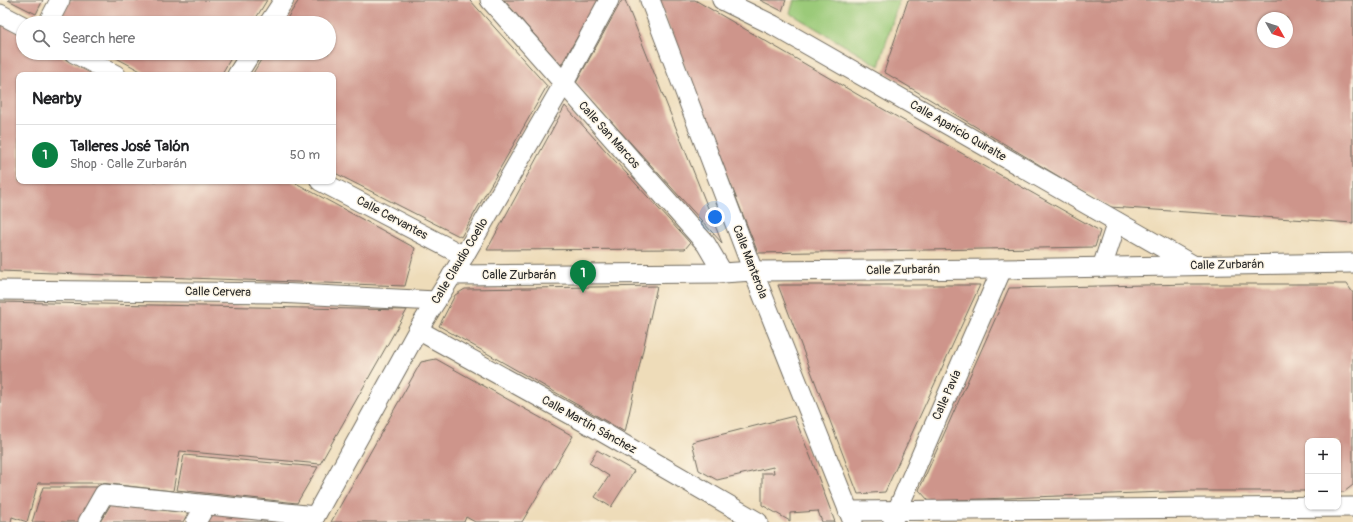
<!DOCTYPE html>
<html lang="en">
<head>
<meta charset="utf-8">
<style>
  body { margin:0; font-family:Pangolin,sans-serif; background:#f2f2f2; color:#202124 }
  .controls { position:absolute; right:12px; bottom:12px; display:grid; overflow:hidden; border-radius:8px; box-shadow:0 1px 3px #0004 }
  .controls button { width:36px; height:36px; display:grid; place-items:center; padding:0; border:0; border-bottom:1px solid #e0e0e0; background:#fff; color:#202124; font:20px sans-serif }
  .compass { position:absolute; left:1257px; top:12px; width:36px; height:36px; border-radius:50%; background:#fff; box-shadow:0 1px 3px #0004; rotate:129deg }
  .you { position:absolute; left:715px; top:217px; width:14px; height:14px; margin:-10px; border:3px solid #fff; border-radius:50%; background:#1a73e8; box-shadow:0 0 0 6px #1a73e833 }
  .badge { display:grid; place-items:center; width:26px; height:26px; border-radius:50%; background:#0b8043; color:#fff; font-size:13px; font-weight:700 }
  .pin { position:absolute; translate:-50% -33px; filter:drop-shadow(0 1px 2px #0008) }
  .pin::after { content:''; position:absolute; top:21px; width:14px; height:12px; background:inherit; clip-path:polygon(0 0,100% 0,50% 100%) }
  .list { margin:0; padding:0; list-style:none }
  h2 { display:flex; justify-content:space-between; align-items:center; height:52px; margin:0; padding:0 16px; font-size:17px }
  h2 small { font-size:13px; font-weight:400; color:#757577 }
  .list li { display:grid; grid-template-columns:26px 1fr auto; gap:12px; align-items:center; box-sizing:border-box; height:60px; padding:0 16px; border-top:1px solid #e0e0e0 }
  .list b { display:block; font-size:15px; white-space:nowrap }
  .list p { margin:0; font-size:13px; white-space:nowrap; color:#757577 }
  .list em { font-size:13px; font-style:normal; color:#757577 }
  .icon { flex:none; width:22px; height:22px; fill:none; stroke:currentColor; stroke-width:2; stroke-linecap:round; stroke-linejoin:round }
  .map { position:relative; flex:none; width:1353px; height:522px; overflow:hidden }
  .search { position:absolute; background:#fff; box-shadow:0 1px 3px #0004; left:16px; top:16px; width:320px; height:44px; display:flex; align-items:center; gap:10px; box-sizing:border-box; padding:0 14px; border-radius:22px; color:#757577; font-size:15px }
  .panel { position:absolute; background:#fff; box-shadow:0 1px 3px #0004; left:16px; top:72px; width:320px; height:112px; border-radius:8px }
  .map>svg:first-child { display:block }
  .green { fill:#9bca79; stroke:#637a52 }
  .building { fill:#ce958b; fill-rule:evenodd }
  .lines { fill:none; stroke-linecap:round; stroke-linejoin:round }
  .minor-casing { stroke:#6f695d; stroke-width:21 }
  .minor { stroke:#fff; stroke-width:19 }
  .labels { text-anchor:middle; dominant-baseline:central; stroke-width:3; stroke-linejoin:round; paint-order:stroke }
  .street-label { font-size:12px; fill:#2b2b2b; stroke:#fcf5e5 }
</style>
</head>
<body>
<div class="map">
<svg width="1353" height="522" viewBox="0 0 1353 522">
  <rect width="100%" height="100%" fill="#fcf5e5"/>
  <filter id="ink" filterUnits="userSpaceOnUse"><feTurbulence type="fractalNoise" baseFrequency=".025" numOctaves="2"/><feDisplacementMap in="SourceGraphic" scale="8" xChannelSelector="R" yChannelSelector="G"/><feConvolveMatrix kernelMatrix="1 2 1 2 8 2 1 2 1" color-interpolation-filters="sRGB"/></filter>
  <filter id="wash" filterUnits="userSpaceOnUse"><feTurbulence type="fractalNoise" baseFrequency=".012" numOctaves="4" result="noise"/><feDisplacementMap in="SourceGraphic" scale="16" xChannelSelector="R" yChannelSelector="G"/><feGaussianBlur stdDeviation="0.9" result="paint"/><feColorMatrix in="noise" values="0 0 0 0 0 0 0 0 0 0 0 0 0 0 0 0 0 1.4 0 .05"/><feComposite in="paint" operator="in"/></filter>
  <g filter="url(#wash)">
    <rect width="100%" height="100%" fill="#eedcb9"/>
    <polygon class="green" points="794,0 899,0 879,66 790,13"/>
    <g id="blocks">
      <g class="building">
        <polygon points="8,0 43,0 36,14"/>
        <polygon points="70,0 267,0 253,23 58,23"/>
        <polygon points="299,0 470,0 547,86 461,237 333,172 333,75 252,75 265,53 329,53 329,23 284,23"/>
        <polygon points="504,0 599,0 561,65"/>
        <polygon points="622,0 625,0 722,243 576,83"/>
        <polygon points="658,0 695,0 867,100 1100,231 1095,247 758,253"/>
        <polygon points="760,0 786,0 782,11"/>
        <path d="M 908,0 L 1353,0 L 1353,223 L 1110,207 L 884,72 ZM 1263,18 L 1287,18 L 1287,42 L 1263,42 Z"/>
        <polygon points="0,23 23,35 23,53 55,53 96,75 19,75 19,181 292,181 415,248 405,286 0,271"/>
        <polygon points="107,53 234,53 221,75 148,75"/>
        <polygon points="565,106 690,243 685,249 487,250"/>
        <polygon points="1191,284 1347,284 1353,293 1353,485 1344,492 1338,492 1338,441 1308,441 1308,491 1190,491 929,501 919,490 1009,288"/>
        <polygon points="778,285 980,285 885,492 858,494"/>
        <polygon points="657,286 625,432 439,326 455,295 465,289"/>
        <polygon points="0,302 407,310 320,464 180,451 173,491 101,483 38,483 27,522 12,517 11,522 0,522"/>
        <polygon points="436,359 573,436 522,522 475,522 466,517 464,522 331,522 421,362"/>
        <polygon points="794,416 811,458 835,522 822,522 818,511 790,513 790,521 762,505 762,473 774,473 773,467 717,480 699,470 692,442"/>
        <polygon points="597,450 634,471 611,507 595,497 609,476 589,463"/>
        <polygon points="184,455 318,467 297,503 177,490"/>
        <polygon points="43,487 102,487 82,522 32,522"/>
        <polygon points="111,504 188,513 183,522 100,522"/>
        <polygon points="210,512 273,518 279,522 204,522"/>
      </g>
    </g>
  </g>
  <g filter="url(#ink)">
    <use href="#blocks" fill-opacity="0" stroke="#6f695d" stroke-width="1"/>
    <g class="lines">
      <defs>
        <g id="minor">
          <polyline points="490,0 706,244 723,273"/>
          <polyline points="650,0 753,271 853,522"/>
          <polyline points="722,0 773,25 1193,265"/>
          <polyline points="0,14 23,26"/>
          <polyline points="48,23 60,0"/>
          <polyline points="269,23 284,0"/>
          <polyline points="74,53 116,75"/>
          <polyline points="237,75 251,53"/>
          <polyline points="320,181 464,256"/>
          <polyline points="1102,267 1117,222"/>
          <polyline points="452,275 723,273 753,271 1002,269 1353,263"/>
          <polyline points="0,290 277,293 436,301"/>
          <polyline points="418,330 597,429 758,522"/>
          <polyline points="848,511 1353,507"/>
          <polyline points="893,520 1002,269"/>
          <polyline points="88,522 104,494 315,516"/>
          <polyline points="196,522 206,505"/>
          <polyline points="312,522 418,330 464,256 564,83 609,0"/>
        </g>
      </defs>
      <use href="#minor" class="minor-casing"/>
      <use href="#minor" class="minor"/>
    </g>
  </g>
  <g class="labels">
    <g class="street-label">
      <text transform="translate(958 131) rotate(30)">Calle Aparicio Quiralte</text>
      <text transform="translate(609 135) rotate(48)">Calle San Marcos</text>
      <text transform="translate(392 218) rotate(28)">Calle Cervantes</text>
      <text transform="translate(460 261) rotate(-59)">Calle Claudio Coello</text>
      <text transform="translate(750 262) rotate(69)">Calle Manterola</text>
      <text transform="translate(1227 265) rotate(-1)">Calle Zurbarán</text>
      <text transform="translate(903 270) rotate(-1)">Calle Zurbarán</text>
      <text x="519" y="275">Calle Zurbarán</text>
      <text transform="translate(218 292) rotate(1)">Calle Cervera</text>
      <text transform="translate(947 395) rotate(-66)">Calle Pavía</text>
      <text transform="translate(589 425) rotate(29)">Calle Martín Sánchez</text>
    </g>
  </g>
</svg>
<div class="controls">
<button>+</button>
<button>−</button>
</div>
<svg class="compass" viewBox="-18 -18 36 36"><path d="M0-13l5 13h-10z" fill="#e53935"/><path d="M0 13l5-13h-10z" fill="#757577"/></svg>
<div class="you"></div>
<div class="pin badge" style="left:583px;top:293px">1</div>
<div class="search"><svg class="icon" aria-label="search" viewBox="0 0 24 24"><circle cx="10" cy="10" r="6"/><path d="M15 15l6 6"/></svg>Search here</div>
<section class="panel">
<h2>Nearby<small></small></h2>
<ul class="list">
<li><span class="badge">1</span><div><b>Talleres José Talón</b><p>Shop · Calle Zurbarán</p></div><em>50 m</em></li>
</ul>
</section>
</div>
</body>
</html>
